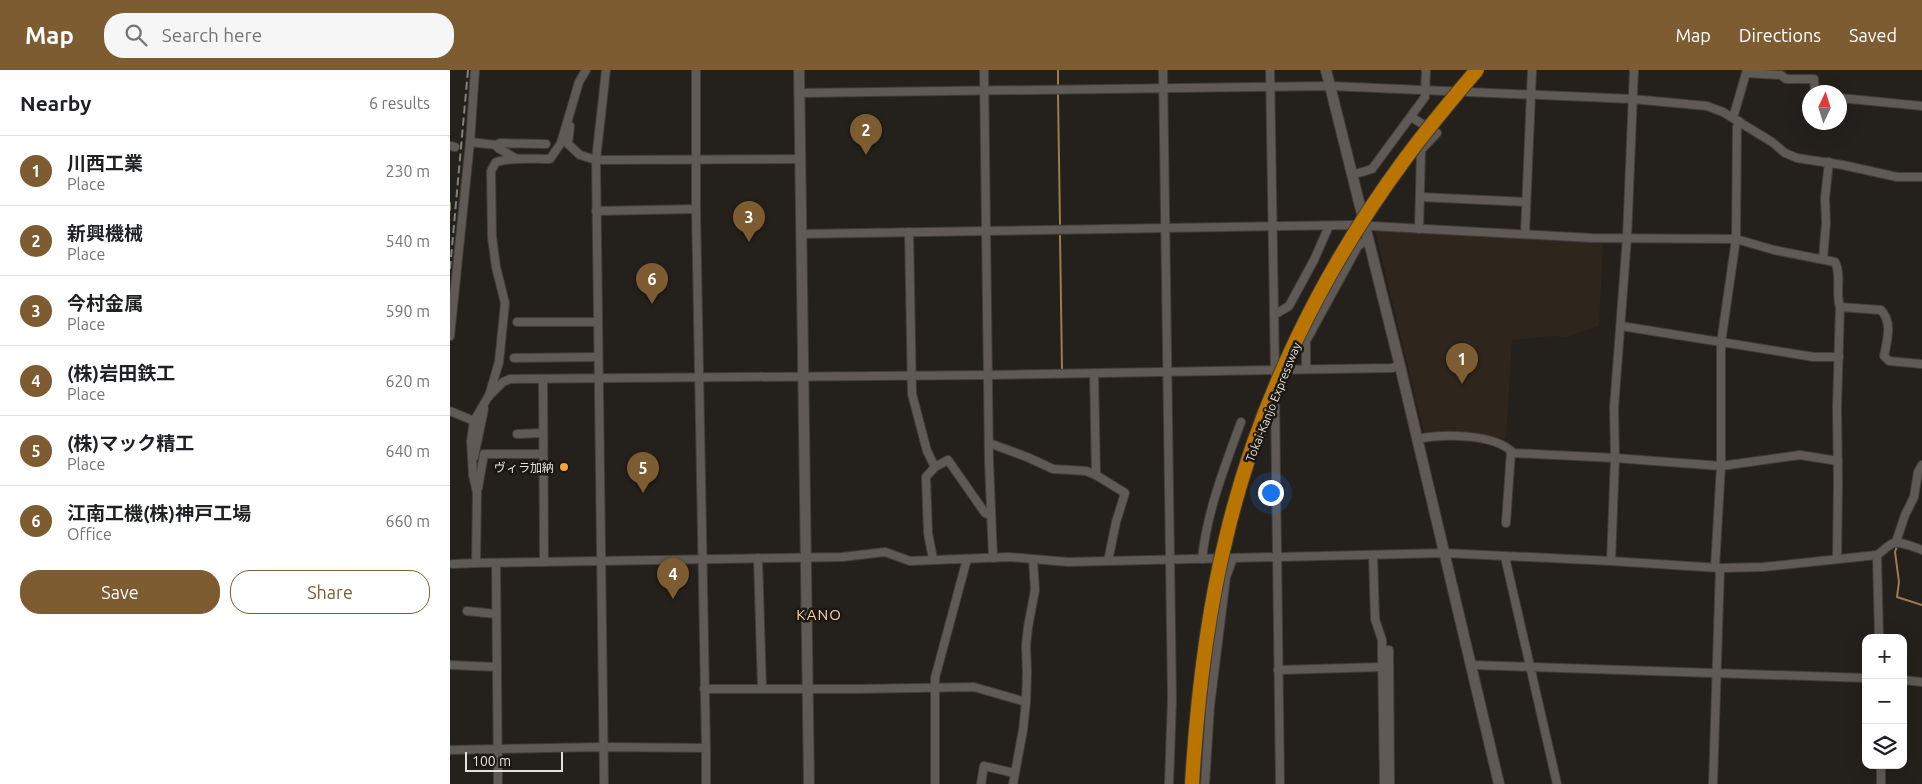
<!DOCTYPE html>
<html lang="en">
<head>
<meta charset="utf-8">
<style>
  body { margin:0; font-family:Ubuntu,"Noto Sans JP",sans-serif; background:#f6f6f6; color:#202124 }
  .controls { position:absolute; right:15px; bottom:15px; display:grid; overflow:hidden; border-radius:10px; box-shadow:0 5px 20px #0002 }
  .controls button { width:45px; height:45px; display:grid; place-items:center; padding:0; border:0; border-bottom:1px solid #e0e0e0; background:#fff; color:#202124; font:25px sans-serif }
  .compass { position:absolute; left:1352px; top:15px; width:45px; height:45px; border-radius:50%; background:#fff; box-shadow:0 5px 20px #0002; rotate:4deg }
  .scale { position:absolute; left:15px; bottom:12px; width:98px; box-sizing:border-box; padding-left:5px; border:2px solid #e3e0dd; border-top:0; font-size:14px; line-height:18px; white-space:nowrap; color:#e3e0dd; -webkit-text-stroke:4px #1b1713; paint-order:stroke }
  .you { position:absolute; left:820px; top:422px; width:18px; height:18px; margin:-12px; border:4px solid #fff; border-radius:50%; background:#1a73e8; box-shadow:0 0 0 8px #1a73e833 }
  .badge { display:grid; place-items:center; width:32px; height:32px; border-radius:50%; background:#7e5c31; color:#fff; font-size:16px; font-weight:700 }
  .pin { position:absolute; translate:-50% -41px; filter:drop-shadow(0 1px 2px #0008) }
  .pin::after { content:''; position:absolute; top:26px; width:18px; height:15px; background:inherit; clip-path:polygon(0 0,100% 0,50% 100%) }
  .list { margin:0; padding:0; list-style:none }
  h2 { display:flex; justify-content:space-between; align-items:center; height:65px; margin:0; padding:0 20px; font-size:21px }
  h2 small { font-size:16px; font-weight:400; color:#757577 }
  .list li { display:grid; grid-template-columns:32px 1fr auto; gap:15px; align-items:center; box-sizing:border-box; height:70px; padding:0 20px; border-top:1px solid #e0e0e0 }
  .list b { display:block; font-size:19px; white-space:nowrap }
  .list p { margin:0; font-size:16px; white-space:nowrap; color:#757577 }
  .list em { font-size:16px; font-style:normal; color:#757577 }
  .actions { display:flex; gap:10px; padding:15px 20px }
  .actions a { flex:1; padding:11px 0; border:1px solid #7e5c31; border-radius:20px; text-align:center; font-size:18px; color:#7e5c31 }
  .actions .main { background:#7e5c31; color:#fff }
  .icon { flex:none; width:28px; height:28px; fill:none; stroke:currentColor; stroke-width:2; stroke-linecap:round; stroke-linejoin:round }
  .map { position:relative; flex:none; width:1472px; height:714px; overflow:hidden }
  header { display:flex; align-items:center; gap:30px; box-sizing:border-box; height:70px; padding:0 25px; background:#7e5c31; color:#fff }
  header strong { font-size:24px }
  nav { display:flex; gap:28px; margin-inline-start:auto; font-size:18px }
  .search { width:350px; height:45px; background:#f6f6f6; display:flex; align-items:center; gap:12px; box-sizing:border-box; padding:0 18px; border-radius:20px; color:#757577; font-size:19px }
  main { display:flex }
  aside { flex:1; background:#fff }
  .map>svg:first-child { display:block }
  .built { fill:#2e261d }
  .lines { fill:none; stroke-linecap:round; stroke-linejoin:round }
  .stream { stroke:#9c7b4c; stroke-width:2 }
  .street-casing { stroke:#403d3a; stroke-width:10 }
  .secondary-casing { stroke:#403d3a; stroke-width:12 }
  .street { stroke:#5f5a55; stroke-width:8 }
  .secondary { stroke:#5f5a55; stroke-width:10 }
  .rail { stroke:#84807d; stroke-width:2; stroke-dasharray:8 4; stroke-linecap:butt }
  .highway-bridge-casing { stroke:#403d3a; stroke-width:16; stroke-linecap:butt }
  .highway-bridge { stroke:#b97500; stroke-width:14 }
  .poi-dot { fill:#f1a540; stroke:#1b1713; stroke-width:2 }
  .labels { text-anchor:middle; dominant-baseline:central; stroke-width:5; stroke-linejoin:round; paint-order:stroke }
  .street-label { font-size:12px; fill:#e3e0dd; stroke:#1b1713 }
  .poi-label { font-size:12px; fill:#e3e0dd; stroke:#1b1713; text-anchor:end }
  .quarter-label { font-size:15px; letter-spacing:1px; fill:#fdd2a1; stroke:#1b1713 }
</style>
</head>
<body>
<header>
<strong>Map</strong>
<div class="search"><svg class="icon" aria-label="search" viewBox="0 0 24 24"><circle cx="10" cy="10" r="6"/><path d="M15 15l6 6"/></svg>Search here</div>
<nav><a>Map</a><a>Directions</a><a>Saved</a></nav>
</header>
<main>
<aside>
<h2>Nearby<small>6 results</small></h2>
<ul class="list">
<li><span class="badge">1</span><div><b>川西工業</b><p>Place</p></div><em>230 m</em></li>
<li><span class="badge">2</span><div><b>新興機械</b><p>Place</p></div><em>540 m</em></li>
<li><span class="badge">3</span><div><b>今村金属</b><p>Place</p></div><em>590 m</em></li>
<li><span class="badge">4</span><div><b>(株)岩田鉄工</b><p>Place</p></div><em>620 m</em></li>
<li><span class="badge">5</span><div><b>(株)マック精工</b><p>Place</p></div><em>640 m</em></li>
<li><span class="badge">6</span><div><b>江南工機(株)神戸工場</b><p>Office</p></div><em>660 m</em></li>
</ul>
<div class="actions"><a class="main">Save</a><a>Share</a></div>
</aside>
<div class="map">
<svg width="1472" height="714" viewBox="0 0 1472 714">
  <rect width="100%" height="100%" fill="#24201c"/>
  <polygon class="built" points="925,160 1153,172 1149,256 1117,267 1103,266 1062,270 1056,369 1013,361 974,362"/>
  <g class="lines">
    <g class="stream">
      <polyline points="608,0 608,14"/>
      <polyline points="608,24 610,154"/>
      <polyline points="0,133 0,140"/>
      <polyline points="610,166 612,299"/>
      <polyline points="1447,476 1445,482 1449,512 1447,527 1472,535"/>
    </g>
    <defs>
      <g id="street">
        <polyline points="25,0 20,72 46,75"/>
        <polyline points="246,0 246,139 256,678"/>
        <polyline points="534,0 539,392 543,488"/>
        <polyline points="713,0 722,629 719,714"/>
        <polyline points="820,0 825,303"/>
        <polyline points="350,23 880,16 1182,29 1257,36 1273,42 1322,72 1335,83 1347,88 1393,95 1447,107 1472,107"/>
        <polyline points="1390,28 1472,36"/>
        <polyline points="961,47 987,63 971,80 969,159"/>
        <polyline points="1283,48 1296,3 1331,5 1336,9 1364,9 1365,22"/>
        <polyline points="120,56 118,74 130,85 146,90 350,89"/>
        <polyline points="0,76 5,77"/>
        <polyline points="65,88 48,78 46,75 50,73 96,74"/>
        <polyline points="902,105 922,99 975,27 976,0"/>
        <polyline points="971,127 1076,132"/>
        <polyline points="146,141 246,139"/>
        <polyline points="459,162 462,324 477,381 485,397 498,390 535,443 540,445"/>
        <path d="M 351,164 L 903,155 L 1142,168 L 1286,169 L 1324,180 L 1385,192 C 1392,205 1385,223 1390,237 L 1387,337 L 1388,413 L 1387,488"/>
        <polyline points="1075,164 1082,0"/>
        <polyline points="1373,189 1376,153 1375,128 1379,92"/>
        <path d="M 1390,237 L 1431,240 C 1443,253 1437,270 1434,286 L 1439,291 L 1472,294"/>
        <polyline points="824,245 839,236 864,190 879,156"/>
        <polyline points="67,252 147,252"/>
        <polyline points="1171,256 1364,287 1389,287"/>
        <polyline points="0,266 20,72"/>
        <polyline points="64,288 147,287"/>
        <path d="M 950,296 L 942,298 L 538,305 L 60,309 L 53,312 L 38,327 L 24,351 L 21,371 L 23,405 L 27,423 L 26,493 L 392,487 L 435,482 L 460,491 L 559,487 L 618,492 L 994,483 L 1161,491 L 1270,498 L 1313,497 L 1427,485 C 1432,482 1435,478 1440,475 C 1448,469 1463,477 1472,480"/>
        <polyline points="856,299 856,271 908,176 919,168"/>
        <polyline points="644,303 646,405 675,423 666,452 658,491"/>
        <polyline points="93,309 94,492"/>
        <path d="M 39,326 L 49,292 L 55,233 L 46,197 L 42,167 L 41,101 L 46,92 C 63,87 82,89 100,89 L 111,73 L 129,12 L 136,0"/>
        <polyline points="825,327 830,714"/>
        <polyline points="0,341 24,351"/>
        <polyline points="67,364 93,363"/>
        <path d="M 968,369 C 992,364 1045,363 1063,383 L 1165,388 L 1271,396 L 1350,385 L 1388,391"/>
        <polyline points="539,373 577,387 603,399 636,401 646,405"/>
        <polyline points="24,387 34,339"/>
        <polyline points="28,418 34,384 93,384"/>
        <polyline points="1056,453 1061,381"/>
        <polyline points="1446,472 1455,445 1464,427 1468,402 1472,395"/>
        <polyline points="923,485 925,549 932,570 932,581 939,580 940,714"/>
        <polyline points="1427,485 1429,568"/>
        <polyline points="1055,487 1107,714"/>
        <polyline points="483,489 478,463 476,407 485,397"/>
        <path d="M 752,489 C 757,441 775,396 791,352"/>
        <polyline points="1161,491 1165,388 1164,338 1177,168 1184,0"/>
        <polyline points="46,493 48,714"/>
        <polyline points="3,494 26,493"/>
        <polyline points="1265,497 1271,396 1271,273 1286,169 1287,57 1289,51"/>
        <polyline points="17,541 46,544"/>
        <polyline points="932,581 934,714"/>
        <polyline points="0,595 47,597"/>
        <polyline points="1021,595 1416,608"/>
        <polyline points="828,600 932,597"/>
        <polyline points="1453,610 1472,612"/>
        <polyline points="254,619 312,619 308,488"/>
        <polyline points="312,619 407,619 524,617 576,632"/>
        <polyline points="0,680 153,677 256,678 256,714"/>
        <polyline points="1431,695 1431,714"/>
        <polyline points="154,714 146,90 156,0"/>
        <polyline points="485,714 485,608 517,489"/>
        <polyline points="531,714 534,696 564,703"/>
        <polyline points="563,714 573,660 576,632 577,602 576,576 578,557 585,520 583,489"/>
        <polyline points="755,714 760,636 776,507 783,488"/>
        <polyline points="1263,714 1270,498"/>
      </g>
      <g id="secondary">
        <polyline points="349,0 359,714"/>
        <polyline points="876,0 950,296 1049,714"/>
      </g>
    </defs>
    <use href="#street" class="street-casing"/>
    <use href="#secondary" class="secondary-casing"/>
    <use href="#street" class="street"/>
    <use href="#secondary" class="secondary"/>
    <polyline class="rail" points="0,199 18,0"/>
    <defs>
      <path id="highway-bridge" d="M 742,714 C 747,631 756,549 776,468 C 808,332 872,201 955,89 C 978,58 1002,29 1027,0"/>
    </defs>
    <use href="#highway-bridge" class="highway-bridge-casing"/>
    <use href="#highway-bridge" class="highway-bridge"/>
  </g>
  <circle class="poi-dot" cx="114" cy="397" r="5"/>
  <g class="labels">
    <g class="street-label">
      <text transform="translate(823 332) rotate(-68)">Tokai-Kanjo Expressway</text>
    </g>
    <g class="poi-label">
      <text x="104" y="397">ヴィラ加納</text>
    </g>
    <g class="quarter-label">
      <text x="369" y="544">KANO</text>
    </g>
  </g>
</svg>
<div class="controls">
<button>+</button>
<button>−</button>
<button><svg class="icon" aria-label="layers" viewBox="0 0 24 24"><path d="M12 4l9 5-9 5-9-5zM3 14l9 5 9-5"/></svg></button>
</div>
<svg class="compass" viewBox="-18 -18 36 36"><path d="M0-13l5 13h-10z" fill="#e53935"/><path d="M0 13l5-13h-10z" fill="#757577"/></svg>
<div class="scale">100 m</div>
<div class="you"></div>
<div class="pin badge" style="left:1012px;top:314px">1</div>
<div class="pin badge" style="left:416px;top:85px">2</div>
<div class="pin badge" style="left:299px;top:172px">3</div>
<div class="pin badge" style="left:223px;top:529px">4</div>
<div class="pin badge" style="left:193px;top:423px">5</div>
<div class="pin badge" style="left:202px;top:234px">6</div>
</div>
</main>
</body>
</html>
